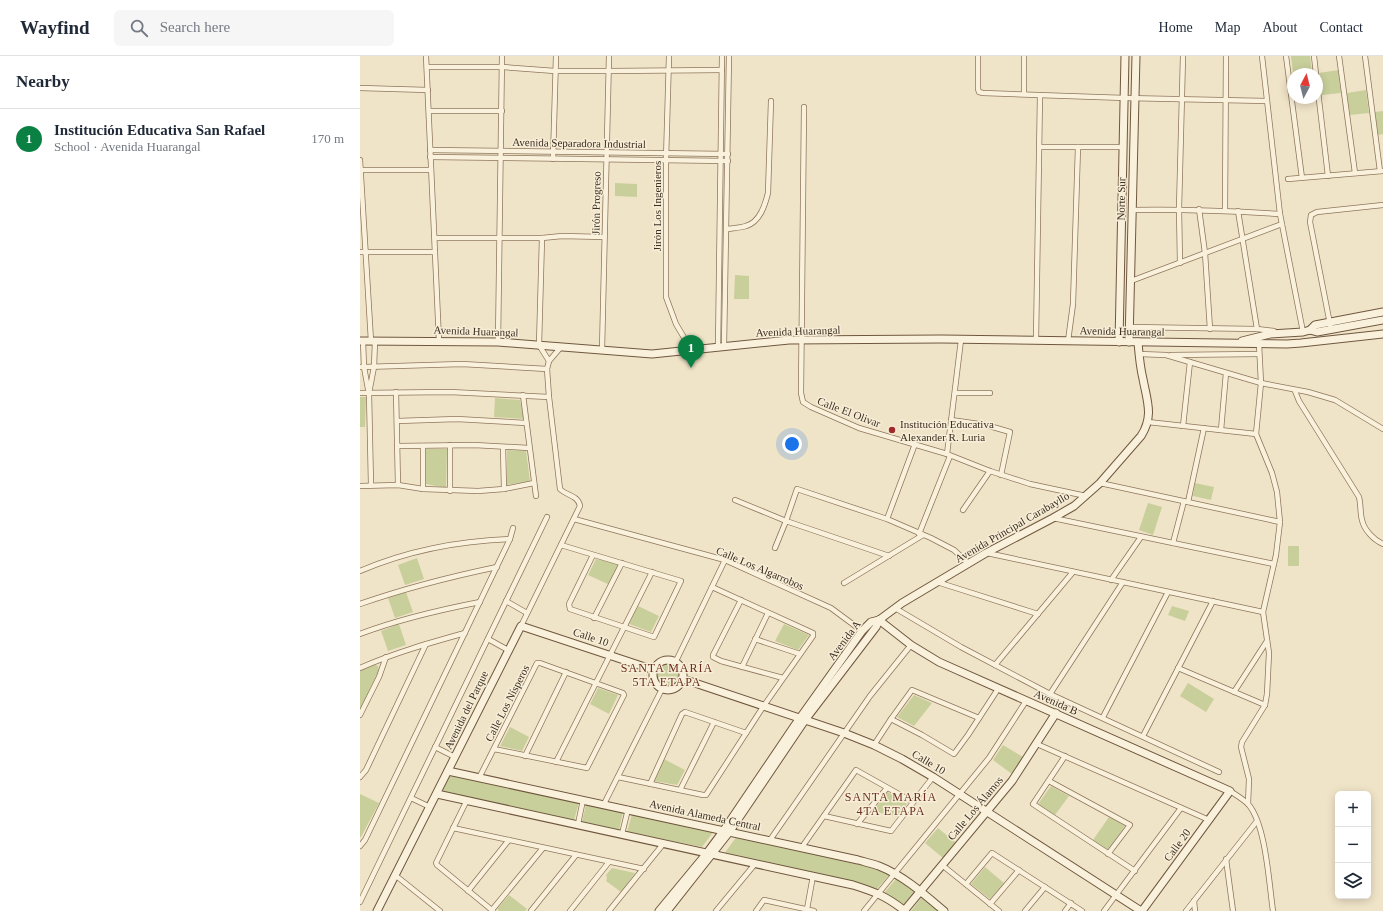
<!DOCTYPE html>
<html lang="en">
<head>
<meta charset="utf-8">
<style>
  body { margin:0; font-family:"Times New Roman",serif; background:#f6f6f7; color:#1f2937 }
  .controls { position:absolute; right:12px; bottom:12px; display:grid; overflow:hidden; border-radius:6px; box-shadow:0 2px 10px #0003 }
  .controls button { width:36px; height:36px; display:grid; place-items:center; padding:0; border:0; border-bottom:1px solid #e0e1e3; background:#fff; color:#1f2937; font:20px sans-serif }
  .compass { position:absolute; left:927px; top:12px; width:36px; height:36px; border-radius:50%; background:#fff; box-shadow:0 2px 10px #0003; rotate:7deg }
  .you { position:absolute; left:432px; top:388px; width:14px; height:14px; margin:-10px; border:3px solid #fff; border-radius:50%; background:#1a73e8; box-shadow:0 0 0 6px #1a73e833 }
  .badge { display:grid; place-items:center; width:26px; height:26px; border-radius:50%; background:#0b8043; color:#fff; font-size:13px; font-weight:700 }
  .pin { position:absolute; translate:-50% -33px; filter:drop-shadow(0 1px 2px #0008) }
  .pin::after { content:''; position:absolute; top:21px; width:14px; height:12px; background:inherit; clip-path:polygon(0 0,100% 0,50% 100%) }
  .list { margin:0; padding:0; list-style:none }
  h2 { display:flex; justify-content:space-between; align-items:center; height:52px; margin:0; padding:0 16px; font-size:17px }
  h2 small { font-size:13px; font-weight:400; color:#747a83 }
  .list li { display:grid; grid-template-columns:26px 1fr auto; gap:12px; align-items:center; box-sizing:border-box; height:60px; padding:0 16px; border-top:1px solid #e0e1e3 }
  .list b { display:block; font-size:15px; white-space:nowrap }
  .list p { margin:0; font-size:13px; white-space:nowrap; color:#747a83 }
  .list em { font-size:13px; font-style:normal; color:#747a83 }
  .icon { flex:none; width:22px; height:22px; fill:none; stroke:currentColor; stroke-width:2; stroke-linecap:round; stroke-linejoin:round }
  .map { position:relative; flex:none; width:1023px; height:855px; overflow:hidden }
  header { display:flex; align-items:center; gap:24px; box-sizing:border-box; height:56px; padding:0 20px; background:#fff; border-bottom:1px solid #e0e1e3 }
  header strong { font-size:19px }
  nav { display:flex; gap:22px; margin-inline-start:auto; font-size:14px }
  .search { width:280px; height:36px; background:#f6f6f7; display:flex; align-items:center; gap:10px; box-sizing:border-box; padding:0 14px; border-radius:6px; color:#747a83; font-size:15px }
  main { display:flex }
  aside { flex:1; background:#fff }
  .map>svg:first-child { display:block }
  .green { fill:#c9cf9b }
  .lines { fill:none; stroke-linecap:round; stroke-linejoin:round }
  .street-casing { stroke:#8d765c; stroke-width:6 }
  .secondary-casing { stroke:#6f573f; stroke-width:9 }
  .street { stroke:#faf1dc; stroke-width:4.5 }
  .secondary { stroke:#faf1dc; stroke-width:7 }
  .poi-dot { fill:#9e2a2b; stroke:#f7eed8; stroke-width:1.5 }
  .labels { text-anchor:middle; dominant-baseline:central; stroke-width:3; stroke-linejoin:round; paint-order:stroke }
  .street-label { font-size:11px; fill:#3d2e20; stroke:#f7eed8 }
  .poi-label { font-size:11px; fill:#3d2e20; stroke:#f7eed8; text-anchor:start }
  .neighbourhood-label { font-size:12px; letter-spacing:1px; fill:#6b2e1e; stroke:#f7eed8 }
</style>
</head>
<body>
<header>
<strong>Wayfind</strong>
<div class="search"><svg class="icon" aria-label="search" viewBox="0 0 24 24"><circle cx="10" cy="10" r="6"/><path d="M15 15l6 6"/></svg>Search here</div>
<nav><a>Home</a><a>Map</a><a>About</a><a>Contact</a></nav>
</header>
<main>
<aside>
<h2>Nearby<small></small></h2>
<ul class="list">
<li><span class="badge">1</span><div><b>Institución Educativa San Rafael</b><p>School · Avenida Huarangal</p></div><em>170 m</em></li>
</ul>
</aside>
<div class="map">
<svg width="1023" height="855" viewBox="0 0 1023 855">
  <rect width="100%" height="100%" fill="#f0e4c8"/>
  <g class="green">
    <polygon points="931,0 950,0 952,18 933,18"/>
    <polygon points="978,14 981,37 962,39 959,17"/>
    <polygon points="1006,34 1009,57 990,59 987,37"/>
    <polygon points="1023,55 1023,78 1018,79 1015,56"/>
    <polygon points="255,127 277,128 277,141 255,140"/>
    <polygon points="375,219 389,220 389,243 374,243"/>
    <polygon points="0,341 6,341 5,371 0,371"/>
    <polygon points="135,342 160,344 164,363 134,361"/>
    <polygon points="65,393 87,393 86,432 66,428"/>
    <polygon points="147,394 166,395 170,425 147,429"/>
    <polygon points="835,427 854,431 851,444 833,440"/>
    <polygon points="788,447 802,451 793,479 779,474"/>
    <rect x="928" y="490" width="11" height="20"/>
    <polygon points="57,502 64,523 45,529 38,509"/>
    <polygon points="236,503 260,508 250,529 228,519"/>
    <polygon points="46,536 53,556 35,562 28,542"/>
    <polygon points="278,550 299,560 291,576 269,568"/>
    <polygon points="812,550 829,555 825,565 808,559"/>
    <polygon points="39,568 46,589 28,595 21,575"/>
    <polygon points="424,568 449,579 438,594 415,585"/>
    <circle cx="308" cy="619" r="13"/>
    <polygon points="14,608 18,610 19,614 0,653 0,614"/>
    <polygon points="828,627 854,643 846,656 820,640"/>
    <polygon points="238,632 258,639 249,658 230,648"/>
    <polygon points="554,639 572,647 554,670 537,661"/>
    <polygon points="150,671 169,681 162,695 140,690"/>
    <polygon points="643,689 663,701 652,718 633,704"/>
    <polygon points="304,703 325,714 317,729 294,725"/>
    <polygon points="90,718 219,746 214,765 82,736"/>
    <polygon points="691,730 709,740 695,759 678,748"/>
    <polygon points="528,736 547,748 537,761 513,755"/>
    <polygon points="0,738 19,747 1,781 0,781"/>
    <polygon points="226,748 263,756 259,774 222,766"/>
    <polygon points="272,758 354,775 342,791 267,776"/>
    <polygon points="749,761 765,770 748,794 733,784"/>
    <polygon points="578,772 596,787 583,802 565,787"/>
    <polygon points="377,780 505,809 529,819 516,834 485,823 364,798"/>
    <polygon points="625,811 644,827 630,843 611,828"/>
    <polygon points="252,812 275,817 261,836 246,825 247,822 246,819"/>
    <polygon points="536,823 555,835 542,850 524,837"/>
    <polygon points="149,839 167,853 165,855 139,855 137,853"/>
    <polygon points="562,841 580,855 551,855"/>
  </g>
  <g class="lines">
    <defs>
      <g id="street">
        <polyline points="66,0 79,285"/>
        <polyline points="309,0 306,104 306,241 316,268 332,295"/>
        <polyline points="618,0 618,33 619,36 623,37 765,42 907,45"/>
        <polyline points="902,0 920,158 943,276"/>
        <polyline points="926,0 942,122"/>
        <polyline points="954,0 956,18"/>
        <polyline points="979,0 995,117"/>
        <polyline points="1005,0 1020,115"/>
        <polyline points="67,11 142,11 195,15 249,15 362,14"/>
        <polyline points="957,27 968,120"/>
        <polyline points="0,32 68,34"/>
        <polyline points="664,38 664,0"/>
        <polyline points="444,51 441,337 443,346 451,351 499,372 587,398 630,415 670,428 726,440"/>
        <polyline points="69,55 142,55"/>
        <polyline points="680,91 763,91"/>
        <polyline points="70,94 368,98"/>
        <polyline points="70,101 368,105"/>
        <polyline points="193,103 196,0"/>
        <polyline points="0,104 11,285"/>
        <polyline points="0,114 71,114"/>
        <polyline points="928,123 1023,115"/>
        <polyline points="839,153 845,197 850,273"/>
        <path d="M 772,154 C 822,153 871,155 920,158"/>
        <polyline points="865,154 866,0"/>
        <polyline points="878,155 897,273"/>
        <path d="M 367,173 C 373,172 380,172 386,170 C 400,166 405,149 408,137 L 411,45"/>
        <polyline points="75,182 182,182 202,180 244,181"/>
        <polyline points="182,182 179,289 189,305 201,291"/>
        <polyline points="0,196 75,196"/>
        <polyline points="820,207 819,153 823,0"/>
        <polyline points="771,225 922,168"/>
        <polyline points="770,271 897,273 914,275"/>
        <polyline points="971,273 950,166 951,159 957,156 1023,149"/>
        <polyline points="676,284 680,39"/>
        <polyline points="3,285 4,311 102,308 187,313"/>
        <polyline points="708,285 713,248 718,91"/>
        <polyline points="138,286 142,0"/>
        <polyline points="364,291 369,0"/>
        <polyline points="358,292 362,0"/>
        <polyline points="242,294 249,0"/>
        <polyline points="779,298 806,299 901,327 948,336 975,344 1023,373"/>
        <polyline points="811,299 899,298"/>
        <polyline points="0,311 4,311 8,333"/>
        <path d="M 935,335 L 939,345 L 999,441 C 1001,449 1000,457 1002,464 C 1004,474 1014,484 1023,488"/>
        <polyline points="36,336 38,429"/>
        <polyline points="0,337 90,336 189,341"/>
        <polyline points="595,337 630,337"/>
        <polyline points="163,339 176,440"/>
        <polyline points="591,364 626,369 650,376 641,419"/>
        <polyline points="37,365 97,363 166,367"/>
        <polyline points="788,366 896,378"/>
        <polyline points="823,370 830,306"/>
        <polyline points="861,374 866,317"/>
        <polyline points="90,389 90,435"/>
        <polyline points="38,390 114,389 169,392"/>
        <polyline points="143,391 144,433"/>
        <polyline points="587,398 601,284"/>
        <polyline points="740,427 920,466"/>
        <polyline points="11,429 9,337 14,311 15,285"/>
        <polyline points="0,430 38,429 63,433 118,435 144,433 174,427"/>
        <polyline points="63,433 63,390"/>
        <polyline points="375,444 426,465 529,500"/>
        <polyline points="828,446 844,372"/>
        <polyline points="603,454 630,415"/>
        <polyline points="693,462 914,508"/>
        <polyline points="214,463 365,504 471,552 502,575"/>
        <polyline points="527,463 555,388"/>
        <polyline points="559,478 590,400"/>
        <polyline points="813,487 824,445"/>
        <polyline points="201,489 321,525 294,581 210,553 209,548 233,499"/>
        <polyline points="415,492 426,465 437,433 527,463 571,482 594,494 609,508"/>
        <polyline points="627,497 903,556"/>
        <path d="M 0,515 C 49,494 97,485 150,483"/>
        <polyline points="751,524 781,481"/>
        <polyline points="577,526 678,558"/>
        <polyline points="484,527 563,479"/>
        <polyline points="381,544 353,599 353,601 361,605 423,622"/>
        <polyline points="146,545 167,557"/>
        <path d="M 0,548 C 46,532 89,521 137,511"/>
        <polyline points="535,552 601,591 690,638 859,716"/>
        <polyline points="234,562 262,507"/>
        <path d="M 161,570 L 220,450 C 218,439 207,440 200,433 L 189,341 L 187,313 L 189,305"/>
        <path d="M 0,578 C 39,563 79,554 120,546"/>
        <polyline points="128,583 148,594"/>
        <polyline points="395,583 440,598"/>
        <polyline points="316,605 365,504"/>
        <polyline points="635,609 713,516"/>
        <polyline points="382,611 408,557"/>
        <path d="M 0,612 C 34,597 69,587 105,577"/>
        <polyline points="818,612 905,649"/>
        <polyline points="874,636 907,585"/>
        <polyline points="690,638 763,526"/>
        <polyline points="0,659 19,621 26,601"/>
        <polyline points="743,661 808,536"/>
        <polyline points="531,663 562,679 594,698 608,679 638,633"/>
        <polyline points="783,680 853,545"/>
        <polyline points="677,688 849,764"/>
        <polyline points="514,689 531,663 552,634 619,662"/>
        <polyline points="75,691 95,701"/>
        <polyline points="165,700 206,616"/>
        <polyline points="705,700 673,748 775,815"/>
        <polyline points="196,706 292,516"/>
        <polyline points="0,721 6,714 66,588"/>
        <polyline points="258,721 343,739 346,739 403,651 453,580 453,577 352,531"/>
        <polyline points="119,722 176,609 177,607 180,607 263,637 264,639 227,712 134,693"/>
        <polyline points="689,725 770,769 748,798"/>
        <polyline points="290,728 322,658 325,656 386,677"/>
        <polyline points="320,734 354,666"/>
        <path d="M 870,735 C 876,739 883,743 888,748 C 906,768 909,828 913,855"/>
        <polyline points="51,742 70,751"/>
        <polyline points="107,744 76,807 77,809 133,855"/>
        <polyline points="244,748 302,633"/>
        <polyline points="888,748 889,723 881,691 882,686 905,649 907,638 909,597 903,556 916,499 920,466 917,436 912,417 896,378 901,327 899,288"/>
        <polyline points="464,760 531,775 573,721"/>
        <polyline points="218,768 223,744"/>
        <polyline points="497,768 527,732"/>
        <polyline points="93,772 284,813"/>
        <polyline points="262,778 268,753"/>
        <polyline points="410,784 510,640 551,589"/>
        <polyline points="0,790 5,784 150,483 153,472"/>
        <polyline points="442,791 496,714 553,746"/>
        <polyline points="866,803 873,855"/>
        <polyline points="582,809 639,855"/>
        <polyline points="35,819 80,855"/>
        <polyline points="606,828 632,797 722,855"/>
        <polyline points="108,835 149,784"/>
        <polyline points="834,845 835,855"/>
        <polyline points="0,846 187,461"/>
        <polyline points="630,848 659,814"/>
        <polyline points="447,853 453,820"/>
        <polyline points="132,854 183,792"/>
        <polyline points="171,855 216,799"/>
        <polyline points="210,855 249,806"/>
        <polyline points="249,855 304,787"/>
        <polyline points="356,855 395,808"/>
        <polyline points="396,855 404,844 454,855"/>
        <polyline points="504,855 629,702 666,645"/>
        <polyline points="665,855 685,831"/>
        <polyline points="705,855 711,847"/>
        <polyline points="744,855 821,752"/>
        <polyline points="826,855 897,765"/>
      </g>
      <g id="secondary">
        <polyline points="950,274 955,269 1023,256"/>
        <polyline points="0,285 138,286 292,298 429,284 582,283 927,288 941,287 1023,278"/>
        <polyline points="882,285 910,278 943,276 950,274 957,276 1023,264"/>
        <polyline points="759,286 765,0"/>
        <polyline points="769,286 776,0"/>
        <polyline points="519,564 551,589 579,606 870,735 782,855"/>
        <circle cx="308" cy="619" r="15"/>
        <polyline points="323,623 484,677 514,689 542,703 573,721 781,855"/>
        <path d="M 88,715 L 498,804 C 505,806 513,808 519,810 C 544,820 564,838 584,855"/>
        <path d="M 77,738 L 493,829 C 515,836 526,840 545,855"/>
        <polyline points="17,855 161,570 294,614"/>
        <path d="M 299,855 L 347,797 L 364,774 L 435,669 L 502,575 L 511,566 L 519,564 L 542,547 L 626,497 L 693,462 L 714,450 L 740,427 L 781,380 C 794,360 787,345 783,323 C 780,311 779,299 778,286"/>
        <polyline points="307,855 370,775 445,664 516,571 519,564"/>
        <polyline points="544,855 652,725 696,657"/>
      </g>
    </defs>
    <use href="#street" class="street-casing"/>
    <use href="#secondary" class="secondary-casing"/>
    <use href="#street" class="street"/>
    <use href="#secondary" class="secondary"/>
  </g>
  <circle class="poi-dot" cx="532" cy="374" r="4"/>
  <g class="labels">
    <g class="street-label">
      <text transform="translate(219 87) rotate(1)">Avenida Separadora Industrial</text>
      <text transform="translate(761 143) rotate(-89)">Norte Sur</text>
      <text transform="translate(236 147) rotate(-89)">Jirón Progreso</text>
      <text transform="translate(297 150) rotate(-90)">Jirón Los Ingenieros</text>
      <text transform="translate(116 275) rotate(2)">Avenida Huarangal</text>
      <text transform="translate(438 275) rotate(-2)">Avenida Huarangal</text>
      <text transform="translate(762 275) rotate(1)">Avenida Huarangal</text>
      <text transform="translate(489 356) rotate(21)">Calle El Olivar</text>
      <text transform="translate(652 471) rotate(-30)">Avenida Principal Carabayllo</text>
      <text transform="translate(400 512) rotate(23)">Calle Los Algarrobos</text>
      <text transform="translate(231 581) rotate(18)">Calle 10</text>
      <text transform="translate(484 584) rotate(-53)">Avenida A</text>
      <text transform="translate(696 646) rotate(24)">Avenida B</text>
      <text transform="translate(147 647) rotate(-63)">Calle Los Nísperos</text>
      <text transform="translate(106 654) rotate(-64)">Avenida del Parque</text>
      <text transform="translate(569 706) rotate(31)">Calle 10</text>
      <text transform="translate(615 752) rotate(-50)">Calle Los Álamos</text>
      <text transform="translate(345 759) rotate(12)">Avenida Alameda Central</text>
      <text transform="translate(817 789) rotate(-54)">Calle 20</text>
    </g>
    <g class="poi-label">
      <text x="540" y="368">Institución Educativa<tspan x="540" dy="13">Alexander R. Luria</tspan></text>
    </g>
    <g class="neighbourhood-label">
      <text x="307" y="612">SANTA MARÍA<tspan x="307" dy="14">5TA ETAPA</tspan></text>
      <text x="531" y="741">SANTA MARÍA<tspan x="531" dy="14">4TA ETAPA</tspan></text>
    </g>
  </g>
</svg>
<div class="controls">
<button>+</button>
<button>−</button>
<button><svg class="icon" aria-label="layers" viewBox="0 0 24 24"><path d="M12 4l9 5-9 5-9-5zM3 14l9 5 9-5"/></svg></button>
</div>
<svg class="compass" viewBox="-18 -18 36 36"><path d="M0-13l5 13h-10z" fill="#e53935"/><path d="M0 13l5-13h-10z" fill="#747a83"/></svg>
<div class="you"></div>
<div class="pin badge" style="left:331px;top:312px">1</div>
</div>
</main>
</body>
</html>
